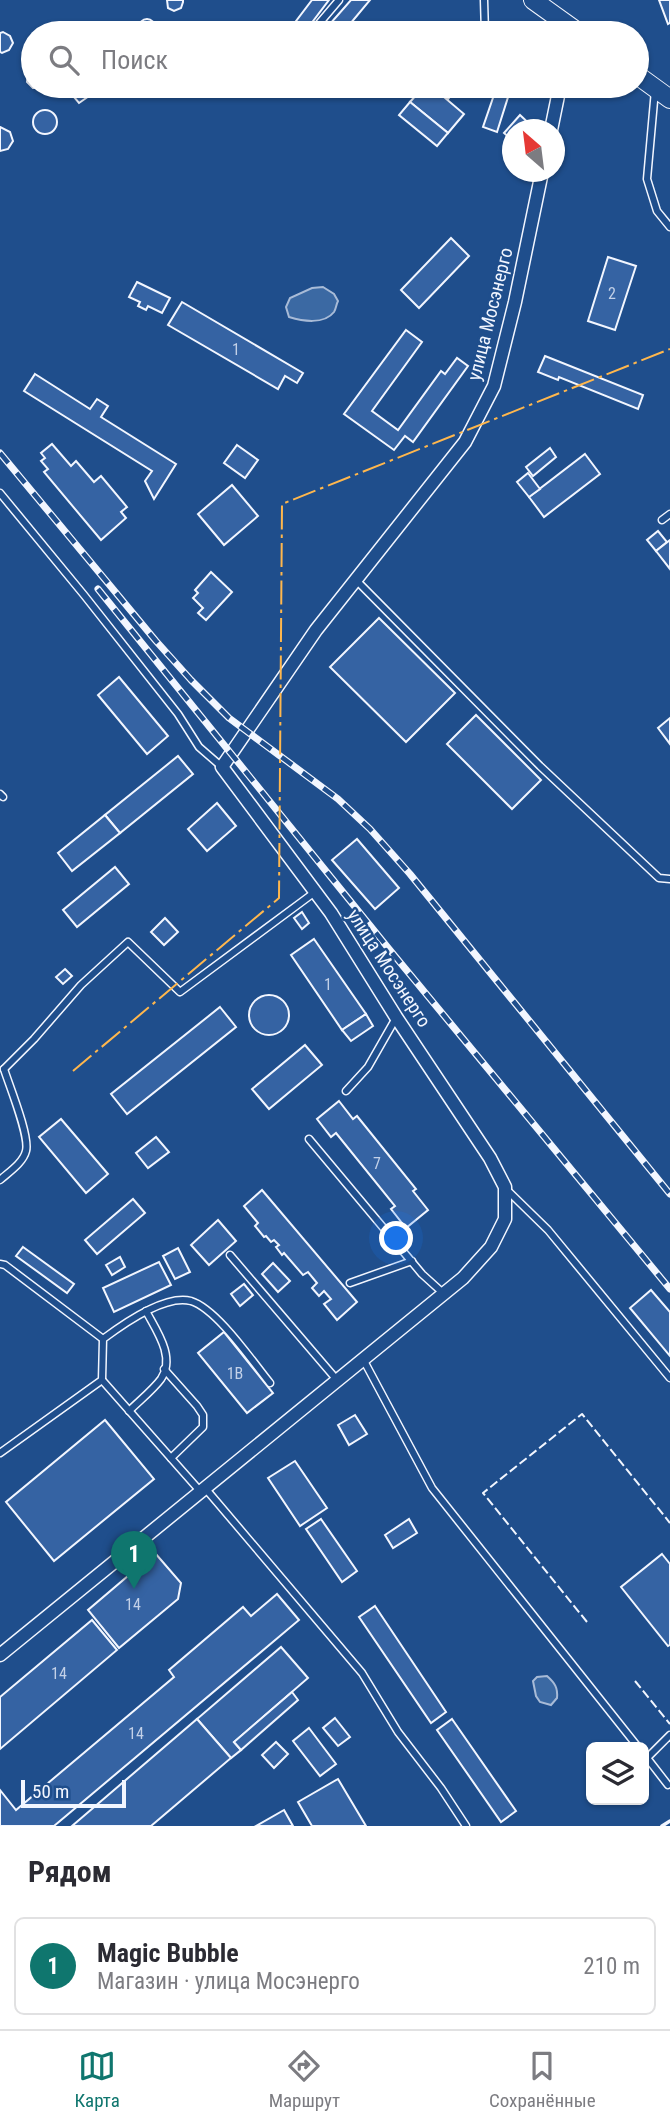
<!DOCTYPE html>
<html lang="ru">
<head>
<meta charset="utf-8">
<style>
  body { margin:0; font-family:"Roboto Condensed",sans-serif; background:#f2f2f3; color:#2b2b33 }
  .controls { position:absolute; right:21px; bottom:21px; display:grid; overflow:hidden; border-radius:10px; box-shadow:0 2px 5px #0004 }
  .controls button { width:63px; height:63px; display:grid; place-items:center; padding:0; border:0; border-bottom:2px solid #e1e1e2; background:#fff; color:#2b2b33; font:35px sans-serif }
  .compass { position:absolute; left:502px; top:119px; width:63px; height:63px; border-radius:50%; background:#fff; box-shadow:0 2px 5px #0004; rotate:332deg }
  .scale { position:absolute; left:21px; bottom:18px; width:105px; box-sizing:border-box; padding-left:7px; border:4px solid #f2f6ff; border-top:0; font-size:19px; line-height:24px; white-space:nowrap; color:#f2f6ff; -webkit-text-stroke:5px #1f4e8c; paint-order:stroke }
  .you { position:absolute; left:397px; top:1239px; width:24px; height:24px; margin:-18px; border:5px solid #fff; border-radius:50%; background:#1a73e8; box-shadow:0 0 0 10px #1a73e833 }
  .badge { display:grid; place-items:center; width:46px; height:46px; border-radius:50%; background:#0f766e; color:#fff; font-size:23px; font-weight:700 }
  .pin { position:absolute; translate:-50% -58px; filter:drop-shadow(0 2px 4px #0008) }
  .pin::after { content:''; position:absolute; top:37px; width:24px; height:21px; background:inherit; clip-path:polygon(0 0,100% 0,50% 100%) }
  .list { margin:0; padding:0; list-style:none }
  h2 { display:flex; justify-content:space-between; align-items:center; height:91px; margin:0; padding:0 28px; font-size:30px }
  h2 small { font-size:23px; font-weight:400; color:#7c7c81 }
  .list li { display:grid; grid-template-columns:46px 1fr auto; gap:21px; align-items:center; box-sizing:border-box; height:98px; margin:0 14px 14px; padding:0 14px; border:2px solid #e1e1e2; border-radius:10px }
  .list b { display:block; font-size:26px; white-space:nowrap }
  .list p { margin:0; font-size:23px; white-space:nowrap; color:#7c7c81 }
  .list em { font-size:23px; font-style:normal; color:#7c7c81 }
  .icon { flex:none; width:38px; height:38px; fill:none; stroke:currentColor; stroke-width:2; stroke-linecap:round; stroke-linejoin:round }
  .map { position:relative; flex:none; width:670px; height:1826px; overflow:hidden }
  .search { position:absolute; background:#fff; box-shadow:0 2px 5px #0004; left:21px; right:21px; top:21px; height:77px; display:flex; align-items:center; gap:18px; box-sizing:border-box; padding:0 24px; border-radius:38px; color:#7c7c81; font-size:26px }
  .sheet { height:203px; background:#fff }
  nav { display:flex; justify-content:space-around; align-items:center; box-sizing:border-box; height:98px; border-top:2px solid #e1e1e2; background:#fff; font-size:19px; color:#7c7c81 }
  nav a { display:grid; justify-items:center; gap:4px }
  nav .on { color:#0f766e }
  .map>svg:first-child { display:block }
  .water { fill:#3b69a3; stroke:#a8bbd7; stroke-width:2 }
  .building { fill:#3563a3; stroke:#f2f6ff; stroke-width:2 }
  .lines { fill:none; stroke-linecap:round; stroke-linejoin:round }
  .service-casing { stroke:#f2f6ff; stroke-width:9 }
  .minor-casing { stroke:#f2f6ff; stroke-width:15 }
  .secondary-casing { stroke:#f2f6ff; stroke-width:20 }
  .service { stroke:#1f4e8c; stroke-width:6 }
  .minor { stroke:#1f4e8c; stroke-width:12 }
  .secondary { stroke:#1f4e8c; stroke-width:18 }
  .rail-casing { stroke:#f2f6ff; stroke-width:7 }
  .rail { stroke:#1f4e8c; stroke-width:4.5; stroke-dasharray:13; stroke-linecap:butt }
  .fence { stroke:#f2f6ff; stroke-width:2; stroke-dasharray:9 3.5; stroke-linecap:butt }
  .wall { stroke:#f2f6ff; stroke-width:3.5 }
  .power { stroke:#ffb74d; stroke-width:2; stroke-dasharray:24 5 3.5 5; stroke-linecap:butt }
  .labels { text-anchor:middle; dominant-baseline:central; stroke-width:5; stroke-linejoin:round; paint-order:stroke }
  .number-label { font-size:16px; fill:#c3d1e8 }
  .street-label { font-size:19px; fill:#f2f6ff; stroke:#1f4e8c }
</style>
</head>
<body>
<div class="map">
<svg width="670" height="1826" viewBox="0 0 670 1826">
  <rect width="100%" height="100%" fill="#1f4e8c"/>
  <g class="water">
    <path d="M 323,287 L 334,294 L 338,301 C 336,305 336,309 334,312 C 324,325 302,321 289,317 L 286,307 L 290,298 L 312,288 Z"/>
    <path d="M 547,1676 C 555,1683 558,1688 557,1698 L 551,1705 L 540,1702 L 536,1696 L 533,1681 L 537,1677 Z"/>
  </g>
  <g class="building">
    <polygon points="167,0 183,0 183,2 181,8 174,11 168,8"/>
    <polygon points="312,0 329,0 304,33 287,33"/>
    <polygon points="351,0 370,0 350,24 351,25 344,33 322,33"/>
    <polygon points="659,0 670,0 670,23 668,24"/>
    <circle cx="147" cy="27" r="8"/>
    <polygon points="3,32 10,36 13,43 9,50 2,53 0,52 0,33"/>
    <polygon points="33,68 33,86 46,86 42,88 33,88 27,82 28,73"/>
    <polygon points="74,86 81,86 89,96 79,103 68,90"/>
    <polygon points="424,86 431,86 464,114 448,133 410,102"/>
    <polygon points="431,86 453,86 456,89 448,99"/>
    <polygon points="496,89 509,94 497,132 483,127"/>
    <polygon points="410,102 448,133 437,146 399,115"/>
    <circle cx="45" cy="122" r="12"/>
    <polygon points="520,115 536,130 512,130 512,140 504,133"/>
    <polygon points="0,127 10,132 13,141 8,149 0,151"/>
    <polygon points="451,238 469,256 419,308 401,290"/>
    <polygon points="608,257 636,266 615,330 588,321"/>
    <polygon points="137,282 170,298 162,313 148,306 146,310 138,306 140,302 129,297"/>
    <polygon points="182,302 303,373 297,383 285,376 278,389 168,325"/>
    <polygon points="406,330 422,342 372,411 398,430 441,371 445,374 457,358 468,366 413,442 405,436 394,450 344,414"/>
    <polygon points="545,356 643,395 638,409 559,377 558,380 538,372"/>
    <polygon points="35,374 90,409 97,399 108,406 101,417 176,464 154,499 145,481 152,471 24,391"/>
    <polygon points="52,444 71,466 76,461 94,482 101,476 127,507 121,512 126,518 101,540 44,472 48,469 41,461 45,458 41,453"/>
    <polygon points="237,445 258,460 245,478 224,463"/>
    <polygon points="550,448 556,457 533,476 526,467"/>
    <polygon points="585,454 600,474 544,517 529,497"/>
    <polygon points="528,473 540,489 529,497 517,482"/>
    <polygon points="232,485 258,516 224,545 198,514"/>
    <polygon points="658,531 667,542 656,551 647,540"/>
    <polygon points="670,540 670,569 656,551"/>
    <polygon points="211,572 232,592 206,620 198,613 203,608 193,598 198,593 195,590"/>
    <polygon points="379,618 455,693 406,742 330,667"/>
    <polygon points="119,677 168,736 147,754 98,695"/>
    <polygon points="476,715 541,780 512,809 447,744"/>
    <polygon points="670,718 670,744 658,728"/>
    <polygon points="178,756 193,774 120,833 105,815"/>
    <polygon points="217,803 236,826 207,851 188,829"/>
    <polygon points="105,815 120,833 72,871 58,853"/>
    <polygon points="357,839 399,888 375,909 332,860"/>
    <polygon points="115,867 129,884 77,927 63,910"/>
    <polygon points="302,912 309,923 302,929 294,918"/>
    <polygon points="165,918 178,932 164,945 151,932"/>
    <polygon points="314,939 366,1014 342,1030 291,955"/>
    <polygon points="65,969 72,976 63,984 56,977"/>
    <circle cx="269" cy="1015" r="20"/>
    <polygon points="220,1007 236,1027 127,1114 111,1094"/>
    <polygon points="366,1014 373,1026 351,1041 342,1030"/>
    <polygon points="305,1045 322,1065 269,1109 252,1089"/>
    <polygon points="339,1101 353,1119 357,1116 416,1189 413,1191 428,1210 406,1228 391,1209 395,1206 336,1133 331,1137 317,1119"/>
    <polygon points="61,1119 108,1174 86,1193 39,1137"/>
    <polygon points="156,1137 169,1152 148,1168 136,1153"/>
    <polygon points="262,1190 357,1302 337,1320 324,1304 331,1299 324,1291 319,1296 312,1288 317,1283 308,1272 303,1275 284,1253 282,1255 276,1247 279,1245 274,1240 271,1242 266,1236 264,1237 255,1226 258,1223 244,1206"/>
    <polygon points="133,1199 145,1213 97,1254 85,1240"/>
    <polygon points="218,1220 236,1241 209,1265 191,1245"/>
    <polygon points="23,1247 74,1284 67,1293 16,1256"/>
    <polygon points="178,1248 190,1272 175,1279 163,1256"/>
    <polygon points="120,1257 125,1267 112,1275 106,1265"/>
    <polygon points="159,1262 171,1285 114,1312 103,1288"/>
    <polygon points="273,1263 290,1281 278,1292 262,1274"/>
    <polygon points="244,1284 253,1295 240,1306 231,1294"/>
    <polygon points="651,1290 670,1312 670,1356 630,1308"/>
    <polygon points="224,1332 273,1393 247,1413 198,1353"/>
    <polygon points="355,1415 367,1434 349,1445 338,1425"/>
    <polygon points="105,1420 154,1479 54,1561 6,1502"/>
    <polygon points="295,1461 327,1508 300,1526 268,1478"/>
    <polygon points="321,1519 357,1571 342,1582 306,1529"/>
    <polygon points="409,1519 417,1533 393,1548 385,1535"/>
    <polygon points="155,1553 181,1583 178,1599 119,1648 88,1610"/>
    <polygon points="662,1554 670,1564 670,1645 668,1646 621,1587"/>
    <polygon points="277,1594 299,1620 54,1826 0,1826 0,1790 16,1810 174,1677 169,1670 243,1607 251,1616"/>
    <polygon points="375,1606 446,1712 431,1723 359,1617"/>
    <polygon points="92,1620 117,1650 0,1749 0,1697"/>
    <polygon points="281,1647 308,1678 234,1742 241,1750 231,1758 197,1719"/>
    <polygon points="292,1692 298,1700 241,1750 234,1742"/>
    <polygon points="335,1718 350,1737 338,1746 323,1728"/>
    <polygon points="197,1719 231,1758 151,1826 72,1826"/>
    <polygon points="452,1719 516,1811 501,1822 437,1730"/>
    <polygon points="309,1728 336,1764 320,1776 293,1741"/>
    <polygon points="276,1742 288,1754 274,1768 262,1755"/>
    <polygon points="338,1779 366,1826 312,1826 298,1802"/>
    <polygon points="284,1810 293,1826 256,1826"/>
  </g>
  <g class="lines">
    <defs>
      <g id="service">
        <polyline points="484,0 485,33"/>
        <polyline points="311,33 339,0"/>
        <polyline points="543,86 559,93"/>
        <polyline points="655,90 647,179 657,211 670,227"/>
        <polyline points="0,493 84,595 178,714 199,747 222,767"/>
        <polyline points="662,520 670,514"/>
        <polyline points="356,580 540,766 659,878 670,879"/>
        <polyline points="0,794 3,797"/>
        <polyline points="4,1069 34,1039 81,985 128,942 180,992 315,892"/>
        <polyline points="346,1091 368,1067 396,1018"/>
        <polyline points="309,1139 422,1274 443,1293"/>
        <path d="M 0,1180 C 9,1172 23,1163 26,1151 C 30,1136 9,1085 4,1069"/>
        <polyline points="506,1189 548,1230 670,1378"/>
        <polyline points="230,1255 337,1380"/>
        <polyline points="0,1264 5,1265 103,1339"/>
        <polyline points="350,1283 412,1261"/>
        <polyline points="363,1359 432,1488 638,1747"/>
        <polyline points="164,1369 197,1406 203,1415 203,1427 171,1458"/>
        <polyline points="102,1380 200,1491"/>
        <path d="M 129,1411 C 139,1401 153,1390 161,1379 C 176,1357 156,1330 146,1311"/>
        <path d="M 0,1453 L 102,1380 L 103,1339 C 123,1324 165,1294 191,1301 C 217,1309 252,1361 270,1383"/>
        <polyline points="205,1488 362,1673 398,1732 441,1788 466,1826"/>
        <polyline points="644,1754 668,1785"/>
        <polyline points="647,1758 670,1735"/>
      </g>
      <g id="minor">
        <polyline points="551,130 560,86"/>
        <polyline points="0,1655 463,1278 491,1247 505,1219 505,1187 490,1158 396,1017 331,913 222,767 316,630 465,442 494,386 515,302 542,172"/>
      </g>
      <g id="secondary">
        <polyline points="533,0 579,33"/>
        <polyline points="637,75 670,99"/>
      </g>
    </defs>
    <use href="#service" class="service-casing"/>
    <use href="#minor" class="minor-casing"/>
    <use href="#secondary" class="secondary-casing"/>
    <use href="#service" class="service"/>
    <use href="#minor" class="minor"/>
    <use href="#secondary" class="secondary"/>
    <defs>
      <g id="rail">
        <polyline points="0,453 156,641 191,680 229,718 338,799 370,829 410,874 670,1194"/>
        <polyline points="98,589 389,949 670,1289"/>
      </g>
    </defs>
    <use href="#rail" class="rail-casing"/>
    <use href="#rail" class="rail"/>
    <g class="fence">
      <polyline points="587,1622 483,1493 582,1414 670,1523"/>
      <polyline points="635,1681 670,1724"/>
    </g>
    <polyline class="wall" points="662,1826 670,1821"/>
    <polyline class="power" points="73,1071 279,898 282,504 670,349"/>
  </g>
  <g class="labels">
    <g class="number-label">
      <text x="612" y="293">2</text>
      <text x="236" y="349">1</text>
      <text x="328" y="984">1</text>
      <text x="377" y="1163">7</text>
      <text x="235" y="1373">1В</text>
      <text x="133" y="1604">14</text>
      <text x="59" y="1673">14</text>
      <text x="136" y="1733">14</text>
    </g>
    <g class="street-label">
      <text transform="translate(490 314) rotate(-76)">улица Мосэнерго</text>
      <text transform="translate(389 968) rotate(57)">улица Мосэнерго</text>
    </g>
  </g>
</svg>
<div class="controls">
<button><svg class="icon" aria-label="layers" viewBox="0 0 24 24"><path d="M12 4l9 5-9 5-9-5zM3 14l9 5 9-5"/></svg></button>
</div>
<svg class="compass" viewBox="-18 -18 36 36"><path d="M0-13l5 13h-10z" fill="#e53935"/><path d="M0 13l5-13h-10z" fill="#7c7c81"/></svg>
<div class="scale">50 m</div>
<div class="you"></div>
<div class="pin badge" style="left:134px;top:1589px">1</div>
<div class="search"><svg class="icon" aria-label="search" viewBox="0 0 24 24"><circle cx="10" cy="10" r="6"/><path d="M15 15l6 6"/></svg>Поиск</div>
</div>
<section class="sheet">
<h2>Рядом<small></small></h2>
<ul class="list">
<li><span class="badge">1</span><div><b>Magic Bubble</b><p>Магазин · улица Мосэнерго</p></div><em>210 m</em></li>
</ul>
</section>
<nav>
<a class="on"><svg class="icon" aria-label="map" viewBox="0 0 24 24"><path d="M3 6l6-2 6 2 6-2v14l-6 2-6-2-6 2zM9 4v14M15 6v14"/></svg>Карта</a>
<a><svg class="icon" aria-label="directions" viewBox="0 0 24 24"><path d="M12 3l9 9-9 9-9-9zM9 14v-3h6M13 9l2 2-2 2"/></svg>Маршрут</a>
<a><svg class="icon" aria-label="saved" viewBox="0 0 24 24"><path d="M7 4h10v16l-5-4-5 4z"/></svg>Сохранённые</a>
</nav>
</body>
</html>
